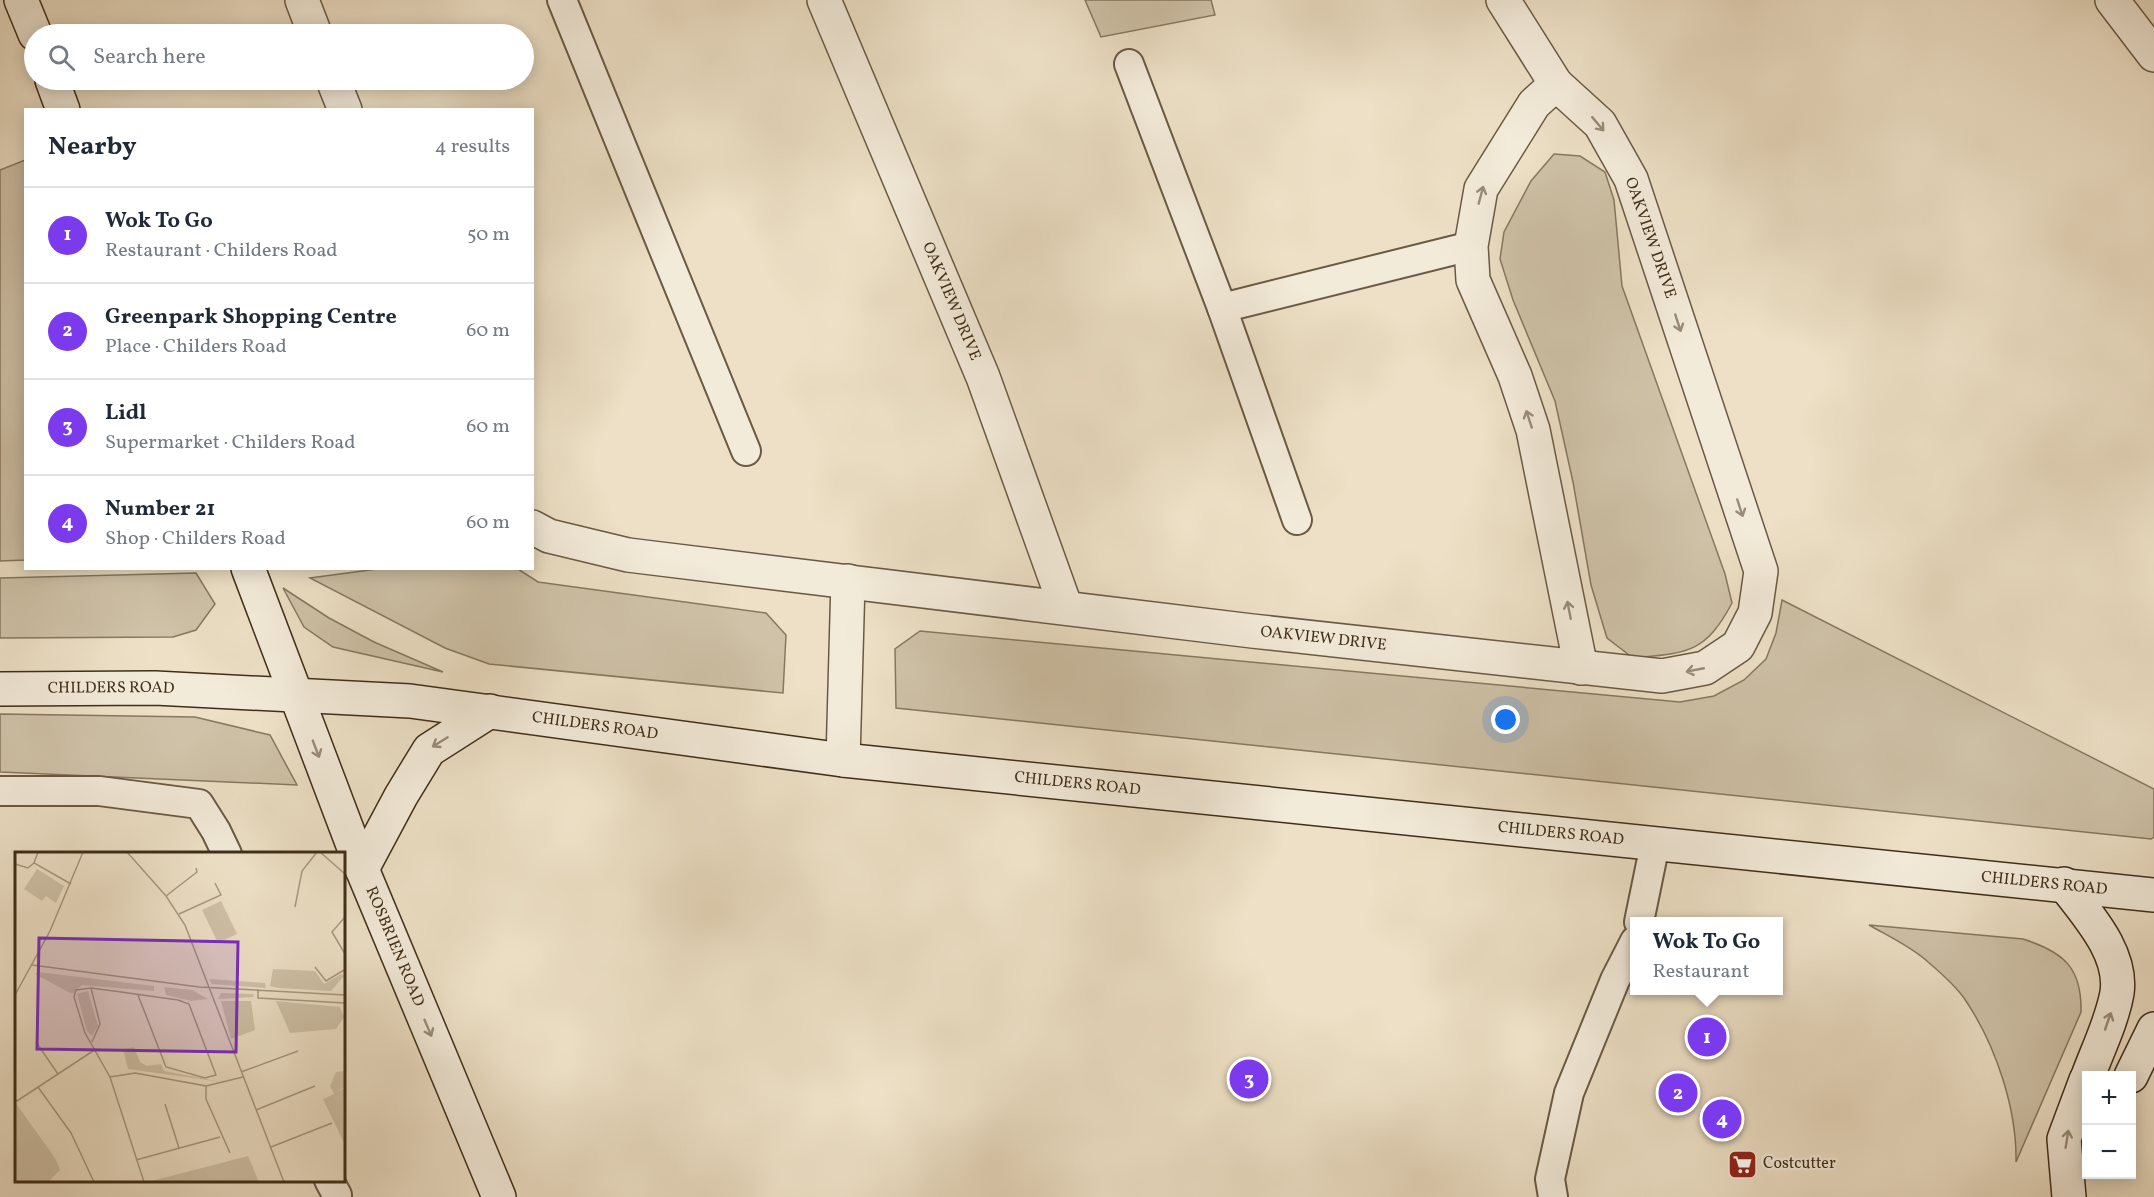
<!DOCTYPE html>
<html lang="en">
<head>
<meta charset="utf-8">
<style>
  body { margin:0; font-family:Vollkorn,serif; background:#f2f2f3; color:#1f2937 }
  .controls { position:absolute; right:18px; bottom:18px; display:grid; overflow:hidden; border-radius:0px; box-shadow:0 3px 15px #0003 }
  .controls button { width:54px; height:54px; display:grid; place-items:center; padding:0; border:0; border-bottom:2px solid #e0e1e3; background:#fff; color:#1f2937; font:30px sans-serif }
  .you { position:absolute; left:1506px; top:720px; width:21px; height:21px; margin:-15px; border:4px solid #fff; border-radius:50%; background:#1a73e8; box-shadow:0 0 0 9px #1a73e833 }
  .badge { display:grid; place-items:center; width:39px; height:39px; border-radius:50%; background:#7c3aed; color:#fff; font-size:20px; font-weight:700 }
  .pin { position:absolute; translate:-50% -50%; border:3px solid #fff; box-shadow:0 2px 6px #0006 }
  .popup { position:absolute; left:1630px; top:917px; width:153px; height:78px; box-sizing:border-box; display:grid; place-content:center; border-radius:0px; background:#fff; filter:drop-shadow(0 2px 4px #0005); font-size:20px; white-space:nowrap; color:#747a83 }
  .popup b { font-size:22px; color:#1f2937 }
  .popup::after { content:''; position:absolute; left:50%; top:100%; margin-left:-12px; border:12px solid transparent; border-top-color:#fff }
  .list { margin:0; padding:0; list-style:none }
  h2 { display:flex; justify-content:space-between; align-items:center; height:78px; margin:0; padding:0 24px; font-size:26px }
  h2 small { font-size:20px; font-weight:400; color:#747a83 }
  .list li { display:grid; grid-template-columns:39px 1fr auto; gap:18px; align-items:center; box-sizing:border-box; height:96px; padding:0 24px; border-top:2px solid #e0e1e3 }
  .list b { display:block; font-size:22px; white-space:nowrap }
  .list p { margin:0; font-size:20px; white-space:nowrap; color:#747a83 }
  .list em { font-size:20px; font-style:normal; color:#747a83 }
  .icon { flex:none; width:33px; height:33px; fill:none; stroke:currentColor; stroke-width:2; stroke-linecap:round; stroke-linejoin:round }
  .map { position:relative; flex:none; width:2154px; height:1197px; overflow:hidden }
  .search { position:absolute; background:#fff; box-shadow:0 3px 15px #0003; left:24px; top:24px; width:510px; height:66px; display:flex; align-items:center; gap:15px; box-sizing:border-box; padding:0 21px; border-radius:33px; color:#747a83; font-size:22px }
  .panel { position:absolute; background:#fff; box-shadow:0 3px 15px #0003; left:24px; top:108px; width:510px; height:462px; border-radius:0px }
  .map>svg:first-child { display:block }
  .green { fill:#cfc2a8; stroke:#877860; stroke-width:1.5 }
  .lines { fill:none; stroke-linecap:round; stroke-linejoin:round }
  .lane-casing { stroke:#6a5a44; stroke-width:32 }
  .street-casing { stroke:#6a5a44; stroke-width:36 }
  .secondary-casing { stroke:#3f2e18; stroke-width:36 }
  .lane { stroke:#f3ebda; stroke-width:28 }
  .street { stroke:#f3ebda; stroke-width:33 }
  .secondary { stroke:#f3ebda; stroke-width:33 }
  .oneway { stroke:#998c79 }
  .labels { text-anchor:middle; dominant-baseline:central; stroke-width:4.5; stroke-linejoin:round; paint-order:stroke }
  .street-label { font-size:16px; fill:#3f2e18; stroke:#f3ebda }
  .poi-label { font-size:16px; fill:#3f2e18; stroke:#f3ebda; text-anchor:start }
  .inset-road { fill:none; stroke:#a79980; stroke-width:1.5 }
  .view { fill:#7b2cbf; fill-opacity:0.15; stroke:#7b2cbf; stroke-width:3 }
  .inset-edge { fill:none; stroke:#3f2e18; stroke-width:3 }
</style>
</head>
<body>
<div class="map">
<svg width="2154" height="1197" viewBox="0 0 2154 1197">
  <rect width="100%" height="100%" fill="#ede0c6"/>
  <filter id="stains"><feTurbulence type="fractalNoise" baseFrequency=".00333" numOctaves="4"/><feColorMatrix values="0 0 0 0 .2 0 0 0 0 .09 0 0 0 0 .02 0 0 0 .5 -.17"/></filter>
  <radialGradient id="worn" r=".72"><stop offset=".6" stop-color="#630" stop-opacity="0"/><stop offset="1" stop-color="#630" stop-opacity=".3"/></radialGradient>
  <g class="green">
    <polygon points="1085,0 1211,0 1215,15 1101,37"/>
    <path d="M 1554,154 L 1580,156 L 1605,172 L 1614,200 L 1622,286 L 1725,574 L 1732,603 C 1705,654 1687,653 1633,658 L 1607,638 L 1591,585 L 1573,482 L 1555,401 L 1513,300 L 1500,259 L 1504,232 L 1531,181 Z"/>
    <polygon points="25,160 25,560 0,561 0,170"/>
    <polygon points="377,569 518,569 538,582 766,613 786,635 783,693 489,664 445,648 310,578"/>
    <polygon points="196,573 215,604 196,630 173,637 0,638 0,578"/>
    <polygon points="283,588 329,618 374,642 443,672 333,647 304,627"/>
    <polygon points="1782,600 2154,789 2154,837 2151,839 896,708 895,649 920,631 1680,702 1714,696 1744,680 1766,659 1776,633"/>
    <polygon points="0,714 195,717 270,735 297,785 0,772"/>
    <path d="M 1869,925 L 2023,939 C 2064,952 2082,968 2081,1012 L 2016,1162 C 2017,1109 1996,1046 1966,1001 C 1957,987 1941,973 1928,962 C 1912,947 1888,936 1869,925 Z"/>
  </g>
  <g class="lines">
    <defs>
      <g id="lane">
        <polyline points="562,0 746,451"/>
        <polyline points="1129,64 1222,308 1297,520"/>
        <polyline points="1222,308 1471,246"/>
        <polyline points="0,791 99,791 199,804 216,831 227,854"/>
        <polyline points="1639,922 1655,844"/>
        <polyline points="329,1180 337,1195"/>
        <polyline points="1553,1197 1550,1179 1569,1093 1615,980 1635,941"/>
      </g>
      <g id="street">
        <polyline points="302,0 315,34"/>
        <path id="s1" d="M 824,0 L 983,377 L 1066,608"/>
        <polyline points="2112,0 2154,55"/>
        <polyline points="333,80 345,110"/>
        <polyline points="1556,84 1534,104 1481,189 1471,246 1473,280 1515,376 1533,430 1581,668"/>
        <path id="s2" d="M 532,527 L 549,536 L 628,555 L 1252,631 L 1662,676 L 1705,668 L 1738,646 L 1755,613 L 1761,571 L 1631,179 L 1600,124 L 1556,84 L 1503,0"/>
        <polyline points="843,760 848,581"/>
      </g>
      <g id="secondary">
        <polyline points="21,0 35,34"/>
        <polyline points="52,80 63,110"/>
        <path id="s3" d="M 248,568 L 362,869 L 499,1197"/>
        <path id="s4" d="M 0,689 L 155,688 L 410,701 L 843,760 L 2154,895"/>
        <polyline points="362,869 401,796 429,750 490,711"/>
        <path d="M 2064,884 C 2086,914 2123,952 2117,993 C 2112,1021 2098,1049 2088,1076"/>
        <polyline points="2131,1076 2154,1029"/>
        <polyline points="2069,1197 2064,1139 2086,1080"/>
      </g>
    </defs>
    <use href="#lane" class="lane-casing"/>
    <use href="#street" class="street-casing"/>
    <use href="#secondary" class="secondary-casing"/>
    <use href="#lane" class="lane"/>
    <use href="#street" class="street"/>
    <use href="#secondary" class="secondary"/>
  </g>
  <defs><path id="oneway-shaft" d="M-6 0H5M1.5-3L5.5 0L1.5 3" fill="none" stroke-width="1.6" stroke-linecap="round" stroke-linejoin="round" transform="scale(1.5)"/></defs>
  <g class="oneway">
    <use href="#oneway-shaft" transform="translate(1598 124) rotate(50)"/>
    <use href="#oneway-shaft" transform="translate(1481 195) rotate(-75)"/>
    <use href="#oneway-shaft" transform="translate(1678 323) rotate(72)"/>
    <use href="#oneway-shaft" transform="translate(1529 419) rotate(-108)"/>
    <use href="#oneway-shaft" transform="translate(1740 508) rotate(72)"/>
    <use href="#oneway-shaft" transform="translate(1569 610) rotate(-101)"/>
    <use href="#oneway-shaft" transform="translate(1695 670) rotate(169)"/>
    <use href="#oneway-shaft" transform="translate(440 742) rotate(148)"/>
    <use href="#oneway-shaft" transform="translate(316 749) rotate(69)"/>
    <use href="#oneway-shaft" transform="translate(2108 1021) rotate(-71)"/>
    <use href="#oneway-shaft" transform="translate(428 1028) rotate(67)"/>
    <use href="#oneway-shaft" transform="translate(2067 1139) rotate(-81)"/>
  </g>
  <defs>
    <symbol id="supermarket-square" viewBox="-11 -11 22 22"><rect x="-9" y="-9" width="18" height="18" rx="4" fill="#8f2418" stroke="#f3ebda"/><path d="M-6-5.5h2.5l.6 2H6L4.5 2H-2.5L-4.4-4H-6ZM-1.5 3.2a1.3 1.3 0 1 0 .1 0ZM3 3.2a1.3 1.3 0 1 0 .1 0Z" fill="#fff"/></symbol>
  </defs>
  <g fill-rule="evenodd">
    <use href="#supermarket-square" x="1726" y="1148" width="33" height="33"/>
  </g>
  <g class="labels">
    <g class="street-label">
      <text transform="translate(1650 238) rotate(71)">OAKVIEW DRIVE</text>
      <text stroke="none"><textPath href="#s1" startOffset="327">OAKVIEW DRIVE</textPath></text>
      <text stroke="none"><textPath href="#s2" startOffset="801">OAKVIEW DRIVE</textPath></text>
      <text stroke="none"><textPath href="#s4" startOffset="111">CHILDERS ROAD</textPath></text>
      <text stroke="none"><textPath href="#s4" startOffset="597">CHILDERS ROAD</textPath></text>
      <text stroke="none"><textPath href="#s4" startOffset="1083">CHILDERS ROAD</textPath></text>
      <text stroke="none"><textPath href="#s4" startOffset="1569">CHILDERS ROAD</textPath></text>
      <text stroke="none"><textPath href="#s4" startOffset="2055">CHILDERS ROAD</textPath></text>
      <text stroke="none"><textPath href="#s3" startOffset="406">ROSBRIEN ROAD</textPath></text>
    </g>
    <g class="poi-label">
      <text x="1763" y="1164">Costcutter</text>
    </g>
  </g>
  <g transform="translate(15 852)">
    <rect width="330" height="330" fill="#ede0c6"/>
    <path d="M 22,17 L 49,34 L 41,51 L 31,44 L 27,49 L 9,37 ZM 206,49 L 222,82 L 203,91 L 187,58 ZM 258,117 L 300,119 L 309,132 L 326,122 L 329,124 L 316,139 L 264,136 L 255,134 ZM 23,120 L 139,134 L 139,139 L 67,133 L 57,142 L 20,122 ZM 194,127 L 250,131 L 251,136 L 197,132 ZM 149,135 L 177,138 L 193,147 L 176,149 L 151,143 ZM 73,139 L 83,174 L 77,184 L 72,179 L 62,142 ZM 206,141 L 238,142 L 239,145 L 203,147 ZM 206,149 L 236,149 L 240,178 L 216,187 ZM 261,149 L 325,155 L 329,165 L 321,177 L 275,181 ZM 119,195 L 125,210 L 132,214 L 146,212 L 149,219 L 207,230 L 113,217 L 108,197 ZM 330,219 L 330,235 L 321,240 L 330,236 L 330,293 L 308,247 L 319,242 L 315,234 L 321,220 ZM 0,250 L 40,306 L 45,318 L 33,330 L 0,330 ZM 233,304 L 244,330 L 133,330 Z" fill="#cfc2a8"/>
    <path class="inset-road" d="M 23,0 L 19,11 L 56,32M 112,0 L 151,44 L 170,73 L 269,330M 305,0 L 330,22M 0,12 L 13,16 L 19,11M 151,44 L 182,20 L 181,16M 280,55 L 287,19 L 302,0M 164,62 L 206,43 L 200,31M 330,65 L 317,80 L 330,102M 17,113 L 184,135 L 330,143M 300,115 L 311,129 L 329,118M 76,136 L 85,172 L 77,190M 243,137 L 243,146 L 330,151M 0,143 L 35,79 L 68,0M 123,143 L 151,215 L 190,226 L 201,223 L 174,152 L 163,148 L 106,140 L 76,136 L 61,138 L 59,145 L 70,181 L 95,225 L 129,330M 21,190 L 43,222M 226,220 L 283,199M 95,225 L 120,221 L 191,234 L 191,247 L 215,301M 191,234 L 228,225M 23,235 L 56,281 L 79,330M 0,247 L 2,249 L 81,197M 150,252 L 164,296M 241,258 L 300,234M 256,295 L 317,271M 121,308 L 205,285"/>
    <path class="view" d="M 24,86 L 223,90 L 221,200 L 22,197 Z"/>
    <rect width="330" height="330" class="inset-edge"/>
  </g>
  <rect width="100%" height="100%" filter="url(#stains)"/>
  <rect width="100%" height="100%" fill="url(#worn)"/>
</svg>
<div class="controls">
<button>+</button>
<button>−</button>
</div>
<div class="you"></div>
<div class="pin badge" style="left:1707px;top:1037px">1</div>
<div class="popup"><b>Wok To Go</b>Restaurant</div>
<div class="pin badge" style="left:1678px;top:1093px">2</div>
<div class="pin badge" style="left:1249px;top:1079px">3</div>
<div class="pin badge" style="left:1722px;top:1119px">4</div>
<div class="search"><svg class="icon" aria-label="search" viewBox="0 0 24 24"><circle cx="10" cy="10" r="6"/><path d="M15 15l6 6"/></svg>Search here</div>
<section class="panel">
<h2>Nearby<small>4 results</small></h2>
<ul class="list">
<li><span class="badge">1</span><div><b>Wok To Go</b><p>Restaurant · Childers Road</p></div><em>50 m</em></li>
<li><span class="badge">2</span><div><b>Greenpark Shopping Centre</b><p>Place · Childers Road</p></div><em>60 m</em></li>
<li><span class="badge">3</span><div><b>Lidl</b><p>Supermarket · Childers Road</p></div><em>60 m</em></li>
<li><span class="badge">4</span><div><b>Number 21</b><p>Shop · Childers Road</p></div><em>60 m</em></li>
</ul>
</section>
</div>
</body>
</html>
